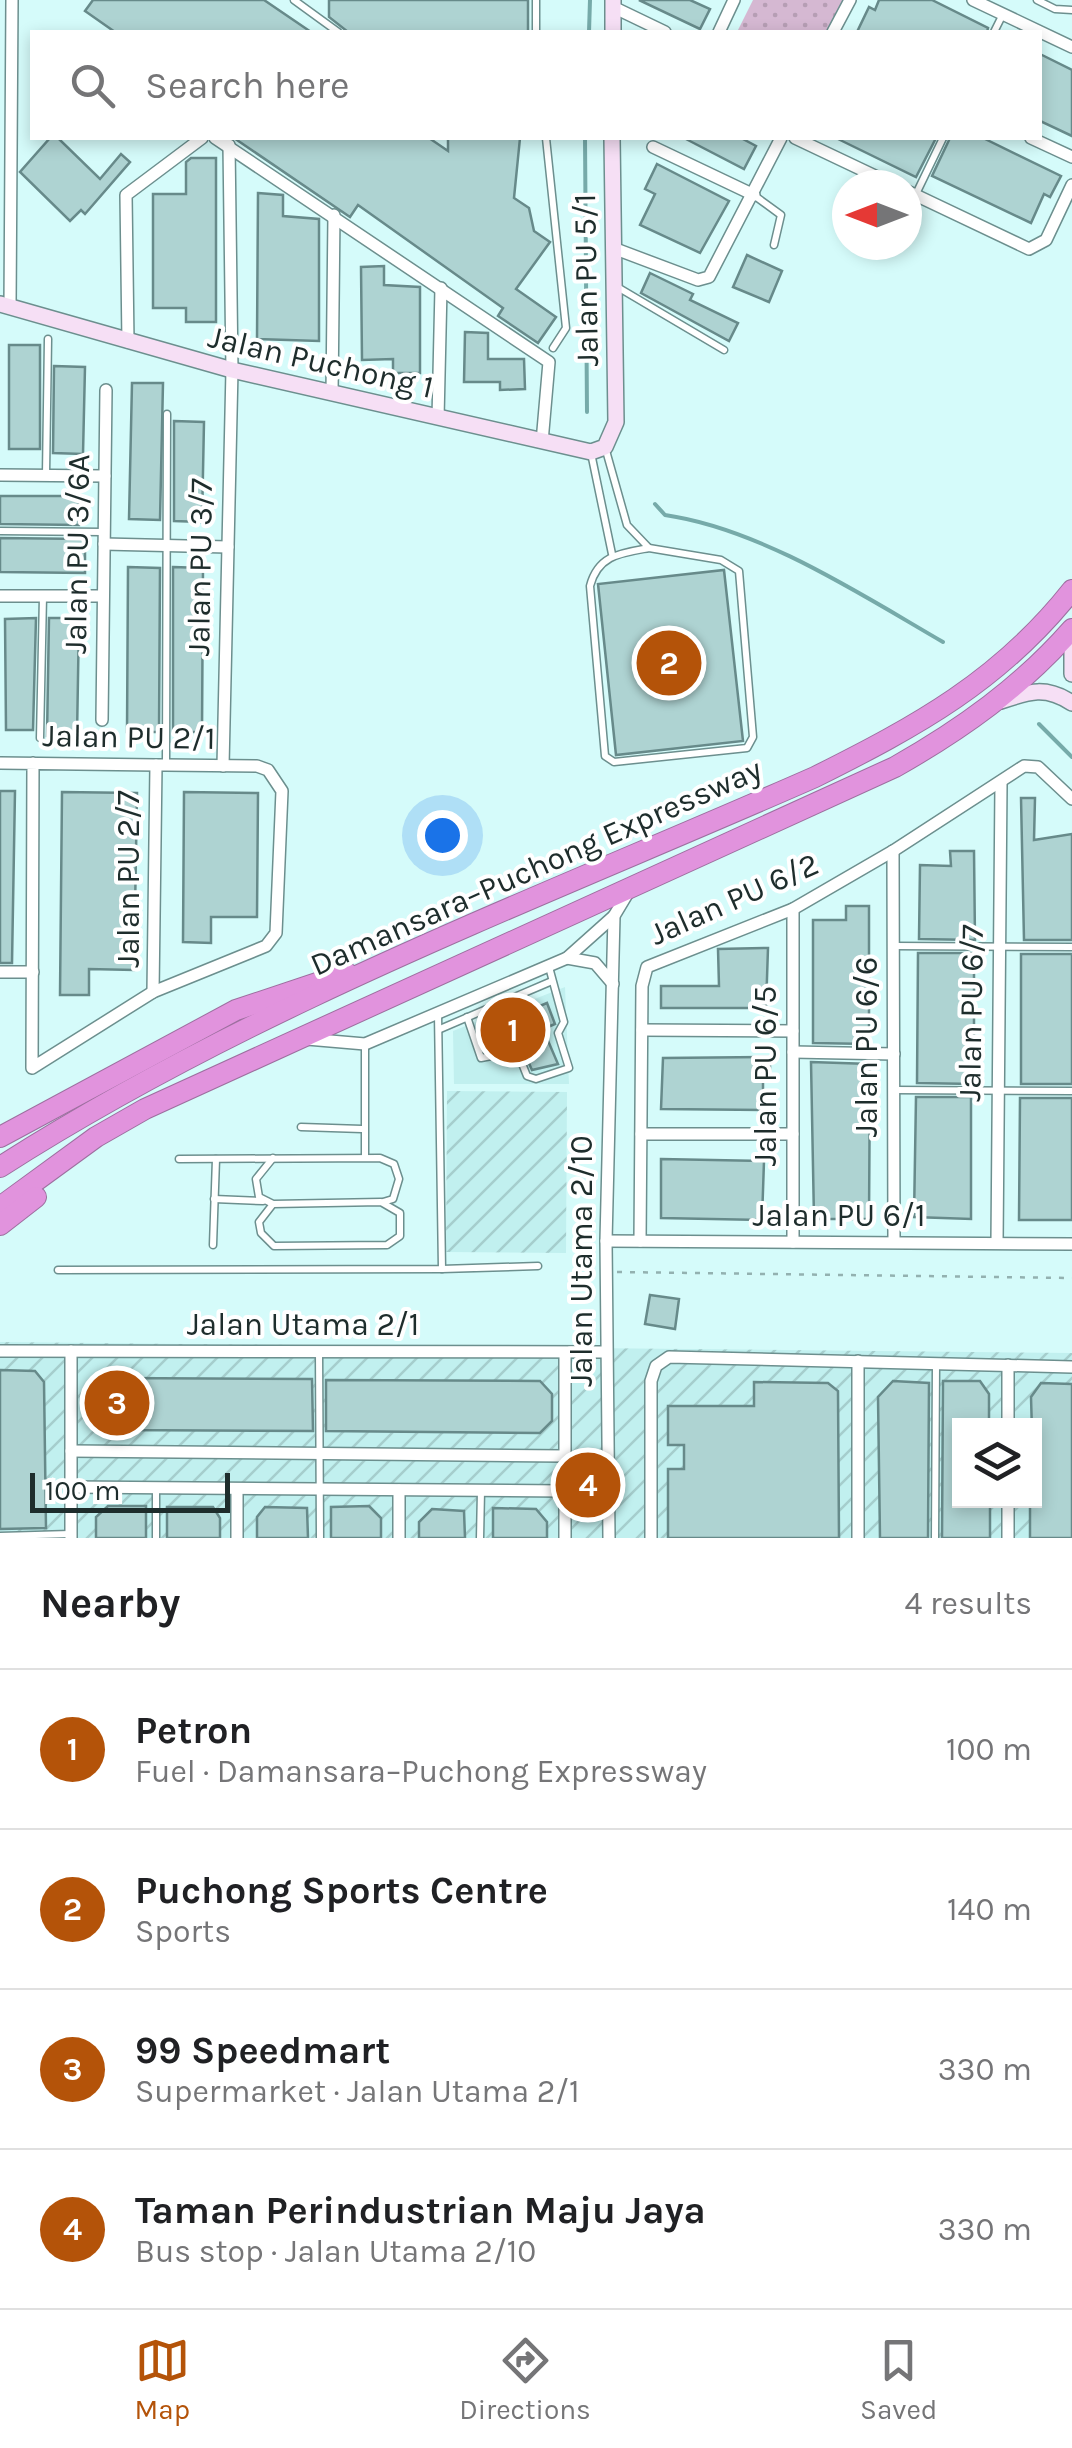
<!DOCTYPE html>
<html lang="en">
<head>
<meta charset="utf-8">
<style>
  body { margin:0; font-family:Karla,sans-serif; background:#f6f6f6; color:#202124 }
  .controls { position:absolute; right:30px; bottom:30px; display:grid; overflow:hidden; border-radius:0px; box-shadow:0 5px 15px #0003 }
  .controls button { width:90px; height:90px; display:grid; place-items:center; padding:0; border:0; border-bottom:2px solid #e0e0e0; background:#fff; color:#202124; font:50px sans-serif }
  .compass { position:absolute; left:832px; top:170px; width:90px; height:90px; border-radius:50%; background:#fff; box-shadow:0 5px 15px #0003; rotate:270deg }
  .scale { position:absolute; left:30px; bottom:25px; width:200px; box-sizing:border-box; padding-left:10px; border:5px solid #1e2d2c; border-top:0; font-size:28px; line-height:35px; white-space:nowrap; color:#1e2d2c; -webkit-text-stroke:8px #fff; paint-order:stroke }
  .you { position:absolute; left:442px; top:835px; width:35px; height:35px; margin:-25px; border:8px solid #fff; border-radius:50%; background:#1a73e8; box-shadow:0 0 0 15px #1a73e833 }
  .badge { display:grid; place-items:center; width:65px; height:65px; border-radius:50%; background:#b45309; color:#fff; font-size:32px; font-weight:700 }
  .pin { position:absolute; translate:-50% -50%; border:5px solid #fff; box-shadow:0 2px 10px #0006 }
  .list { margin:0; padding:0; list-style:none }
  h2 { display:flex; justify-content:space-between; align-items:center; height:130px; margin:0; padding:0 40px; font-size:42px }
  h2 small { font-size:32px; font-weight:400; color:#757577 }
  .list li { display:grid; grid-template-columns:65px 1fr auto; gap:30px; align-items:center; box-sizing:border-box; height:160px; padding:0 40px; border-top:2px solid #e0e0e0 }
  .list b { display:block; font-size:38px; white-space:nowrap }
  .list p { margin:0; font-size:32px; white-space:nowrap; color:#757577 }
  .list em { font-size:32px; font-style:normal; color:#757577 }
  .icon { flex:none; width:55px; height:55px; fill:none; stroke:currentColor; stroke-width:2; stroke-linecap:round; stroke-linejoin:round }
  .map { position:relative; flex:none; width:1072px; height:1538px; overflow:hidden }
  .search { position:absolute; background:#fff; box-shadow:0 5px 15px #0003; left:30px; right:30px; top:30px; height:110px; display:flex; align-items:center; gap:25px; box-sizing:border-box; padding:0 35px; border-radius:0px; color:#757577; font-size:38px }
  .sheet { height:770px; background:#fff }
  nav { display:flex; justify-content:space-around; align-items:center; box-sizing:border-box; height:140px; border-top:2px solid #e0e0e0; background:#fff; font-size:28px; color:#757577 }
  nav a { display:grid; justify-items:center; gap:5px }
  nav .on { color:#b45309 }
  .map>svg:first-child { display:block }
  .built { fill:#c1f0ef }
  .industrial { fill:url(#industrial-furrows); fill-rule:evenodd }
  .green { fill:url(#green-dots) }
  .lines { fill:none; stroke-linecap:round; stroke-linejoin:round }
  .stream { stroke:#76aaa9; stroke-width:4 }
  .building { fill:#aed3d2; stroke:#678a8a; stroke-width:2.5 }
  .lane-casing { stroke:#6c8f8e; stroke-width:9 }
  .street-casing { stroke:#6c8f8e; stroke-width:14 }
  .secondary-casing { stroke:#6c8f8e; stroke-width:18 }
  .highway-casing { stroke:#9d6f9f; stroke-width:22 }
  .path { stroke:#93b1b0; stroke-width:2.5; stroke-dasharray:5 8; stroke-linecap:butt }
  .lane { stroke:#fff; stroke-width:6 }
  .street { stroke:#fff; stroke-width:11 }
  .secondary { stroke:#f6dff5; stroke-width:15 }
  .highway { stroke:#e193dd; stroke-width:20 }
  .labels { text-anchor:middle; dominant-baseline:central; stroke-width:8; stroke-linejoin:round; paint-order:stroke }
  .street-label { font-size:32px; fill:#1e2d2c; stroke:#fff }
</style>
</head>
<body>
<div class="map">
<svg width="1072" height="1538" viewBox="0 0 1072 1538">
  <defs>
    <pattern id="industrial-furrows" width="10" height="10" patternUnits="userSpaceOnUse" patternTransform="scale(2.5)"><rect width="10" height="10" fill="#c1f0ef"/><path d="M-1 1l2-2M0 10L10 0M9 11l2-2" fill="none" stroke="#a5cecd"/></pattern>
    <pattern id="green-dots" width="8" height="8" patternUnits="userSpaceOnUse" patternTransform="scale(2.5)"><rect width="8" height="8" fill="#d5b8d2"/><path d="M2 2h.1M6 6h.1" fill="none" stroke="#b69eb4" stroke-width="1.8" stroke-linecap="round"/></pattern>
  </defs>
  <rect width="100%" height="100%" fill="#d5fbfa"/>
  <polygon class="built" points="565,987 569,1084 454,1084 453,1031"/>
  <g class="industrial">
    <polygon points="447,1091 567,1092 566,1253 446,1252"/>
    <path d="M 0,1342 L 1072,1353 L 1072,1538 L 0,1538 ZM 960,1426 L 1034,1426 L 1034,1500 L 960,1500 Z"/>
  </g>
  <polygon class="green" points="753,0 844,0 828,32 737,32"/>
  <g class="lines">
    <g class="stream">
      <polyline points="589,32 590,0"/>
      <polyline points="585,138 587,412"/>
      <path d="M 655,504 L 665,515 C 761,529 860,594 943,642"/>
      <polyline points="1039,724 1072,757"/>
    </g>
  </g>
  <g class="building">
    <polygon points="93,0 264,0 311,32 115,32 85,11"/>
    <polygon points="329,0 528,0 528,32 348,32 329,17"/>
    <polygon points="639,0 690,0 710,9 700,29"/>
    <polygon points="879,0 932,0 988,28 987,32 857,32 869,7 875,10"/>
    <polygon points="1040,54 1072,70 1072,136 1040,121"/>
    <polygon points="50,138 58,138 100,179 121,154 130,162 85,214 81,210 70,221 20,172"/>
    <polygon points="234,138 429,138 448,151 448,138 520,138 514,198 529,208 534,231 550,242 516,289 556,317 538,343 498,316 503,308 358,205 350,217"/>
    <polygon points="684,138 741,138 756,146 744,169"/>
    <polygon points="836,138 936,138 916,177"/>
    <polygon points="950,138 983,138 1061,176 1050,197 1044,194 1031,223 932,176"/>
    <polygon points="191,158 216,158 216,322 186,322 186,308 153,308 153,194 186,194 186,162"/>
    <polygon points="657,164 729,201 700,253 640,225 655,194 645,189"/>
    <polygon points="258,193 283,195 283,216 319,219 319,341 257,339"/>
    <polygon points="747,255 782,271 769,302 733,287"/>
    <polygon points="384,266 384,285 420,287 420,373 393,373 393,359 362,360 361,267"/>
    <polygon points="650,273 693,294 690,300 738,323 729,341 641,293"/>
    <polygon points="465,332 488,333 488,359 524,359 525,389 500,390 500,382 464,382"/>
    <rect x="9" y="345" width="31" height="104"/>
    <polygon points="54,366 85,367 83,454 53,453"/>
    <polygon points="132,383 163,383 160,520 129,519"/>
    <polygon points="174,421 204,422 202,522 174,521"/>
    <polygon points="0,496 79,496 79,525 0,524"/>
    <polygon points="0,538 85,539 85,573 0,572"/>
    <polygon points="128,567 160,568 159,732 127,732"/>
    <polygon points="173,567 203,568 202,732 173,732"/>
    <polygon points="724,570 743,741 616,755 598,584"/>
    <polygon points="36,618 33,730 6,730 5,619"/>
    <polygon points="49,618 79,618 77,736 47,736"/>
    <polygon points="0,791 15,791 12,963 0,963"/>
    <polygon points="62,792 137,793 134,970 89,969 89,995 60,995"/>
    <polygon points="184,792 258,793 257,917 211,917 211,943 183,942"/>
    <polygon points="1021,798 1035,798 1034,840 1072,834 1072,940 1024,940"/>
    <polygon points="950,851 974,851 975,940 919,939 920,865 951,866"/>
    <polygon points="846,906 869,906 869,1044 813,1043 813,920 846,920"/>
    <polygon points="768,948 766,1008 661,1008 661,986 719,986 718,949"/>
    <polygon points="918,953 974,953 974,1084 917,1083"/>
    <rect x="1021" y="954" width="51" height="130"/>
    <polygon points="547,1003 555,1024 543,1029 558,1064 532,1070 518,1039 488,1050 480,1031"/>
    <polygon points="770,1057 770,1077 763,1077 763,1110 661,1109 663,1058"/>
    <polygon points="811,1062 870,1064 869,1219 814,1219"/>
    <polygon points="916,1097 971,1097 971,1219 914,1217"/>
    <polygon points="1020,1098 1072,1098 1072,1220 1019,1220"/>
    <polygon points="661,1159 764,1161 762,1220 661,1218"/>
    <polygon points="650,1295 679,1299 675,1329 645,1324"/>
    <polygon points="0,1370 35,1371 44,1382 46,1528 0,1529"/>
    <polygon points="112,1378 312,1379 313,1431 112,1430 100,1417 100,1390"/>
    <polygon points="326,1380 540,1381 552,1394 552,1421 540,1433 326,1431"/>
    <polygon points="893,1381 929,1383 928,1538 880,1538 878,1397"/>
    <polygon points="943,1381 980,1381 989,1394 989,1426 960,1426 960,1500 990,1500 990,1538 942,1538"/>
    <polygon points="754,1382 828,1383 838,1391 839,1538 668,1538 668,1469 684,1469 684,1445 668,1445 668,1406 754,1406"/>
    <polygon points="1041,1383 1072,1384 1072,1538 1030,1538 1030,1500 1034,1500 1031,1397"/>
    <polygon points="108,1506 146,1506 146,1538 96,1538 96,1517"/>
    <polygon points="369,1506 381,1518 381,1538 331,1538 331,1507"/>
    <polygon points="167,1507 213,1507 220,1518 220,1538 167,1538"/>
    <polygon points="265,1507 307,1508 308,1538 257,1538 257,1517"/>
    <polygon points="493,1508 536,1509 547,1522 547,1538 493,1538"/>
    <polygon points="432,1509 464,1511 465,1538 419,1538 419,1522"/>
  </g>
  <g class="lines">
    <defs>
      <g id="lane">
        <polyline points="294,0 338,32"/>
        <polyline points="536,0 536,32"/>
        <polyline points="1037,0 1055,9 1072,10"/>
        <polyline points="994,32 1002,16"/>
        <polyline points="546,138 566,328 553,348"/>
        <polyline points="916,194 943,138"/>
        <polyline points="755,196 781,215 774,245"/>
        <polyline points="614,285 724,350"/>
        <polyline points="605,447 627,525 648,547"/>
        <polyline points="591,453 612,554"/>
        <polyline points="46,474 48,339"/>
        <polyline points="0,531 103,532"/>
        <path d="M 649,548 L 721,560 L 739,571 L 753,737 L 747,748 L 614,762 L 605,756 L 590,586 C 598,555 621,553 649,548 Z"/>
        <polyline points="40,738 43,596"/>
        <polyline points="166,764 167,414"/>
        <polyline points="894,946 1072,947"/>
        <polyline points="467,1017 481,1058 517,1051 527,1076 536,1079 569,1068 558,1033 564,1022 549,967"/>
        <polyline points="440,1029 552,981"/>
        <polyline points="894,1090 1072,1091"/>
        <polyline points="301,1127 362,1129"/>
        <polyline points="365,1157 365,1044"/>
        <polyline points="179,1159 380,1158 394,1164 399,1179 393,1199 383,1202"/>
        <polyline points="214,1199 263,1201"/>
        <polyline points="273,1204 259,1222 261,1233 274,1246 387,1245 400,1236 400,1213 381,1202 273,1204 259,1197 256,1179 273,1158"/>
        <polyline points="213,1245 216,1159"/>
        <polyline points="442,1269 538,1266"/>
        <polyline points="58,1270 442,1269 438,1014"/>
        <polyline points="319,1352 320,1538"/>
        <polyline points="156,1489 156,1538"/>
        <polyline points="0,1536 70,1534"/>
        <polyline points="480,1538 481,1491"/>
        <polyline points="935,1538 936,1365"/>
      </g>
      <g id="street">
        <polyline points="973,0 1072,47"/>
        <polyline points="613,7 665,32"/>
        <polyline points="719,32 734,0"/>
        <polyline points="833,32 850,0"/>
        <polyline points="215,138 549,362 542,442"/>
        <polyline points="795,138 894,185"/>
        <polyline points="1031,138 1072,157"/>
        <polyline points="653,147 754,195"/>
        <polyline points="907,191 1029,249 1046,240 1072,185"/>
        <polyline points="613,248 698,280 709,277 781,138"/>
        <polyline points="10,307 12,0"/>
        <polyline points="128,342 126,195 202,138"/>
        <polyline points="332,393 334,215"/>
        <polyline points="438,418 441,288"/>
        <polyline points="0,475 105,476"/>
        <polyline points="104,544 228,547"/>
        <polyline points="0,596 103,596"/>
        <polyline points="102,720 106,390"/>
        <polyline points="0,763 156,765 166,765 257,766 268,770 282,791 276,933 266,946 153,992 32,1068 33,763"/>
        <polyline points="223,766 232,370 229,145"/>
        <polyline points="893,851 894,1242"/>
        <polyline points="793,909 793,1242"/>
        <polyline points="567,958 595,963 613,984"/>
        <polyline points="0,972 33,972"/>
        <polyline points="153,992 156,765"/>
        <polyline points="642,1030 793,1031"/>
        <polyline points="307,1039 365,1044 567,958 614,916"/>
        <polyline points="793,1052 894,1054"/>
        <polyline points="641,1134 793,1134"/>
        <polyline points="606,1241 1072,1244"/>
        <polyline points="640,1241 642,986 647,967 793,909 893,851 1024,766 1038,767 1072,799"/>
        <polyline points="997,1243 1001,784"/>
        <polyline points="0,1351 606,1352"/>
        <polyline points="1008,1365 1008,1426"/>
        <polyline points="71,1451 565,1456"/>
        <polyline points="71,1487 565,1491"/>
        <polyline points="399,1490 399,1538"/>
        <polyline points="1008,1500 1008,1538"/>
        <polyline points="71,1538 71,1351"/>
        <polyline points="237,1538 237,1489"/>
        <polyline points="565,1538 565,1353"/>
        <polyline points="609,1538 606,1241 614,916 629,891"/>
        <polyline points="651,1538 651,1381 656,1366 669,1357 1072,1367"/>
        <polyline points="858,1538 858,1361"/>
      </g>
      <g id="secondary">
        <polyline points="613,32 613,0"/>
        <polyline points="0,304 232,370 591,452 605,447 616,422 612,138"/>
        <polyline points="1072,643 1072,674"/>
        <path d="M 1001,701 C 1030,691 1046,686 1072,703"/>
      </g>
      <g id="highway">
        <polyline points="0,1137 236,1010 347,973"/>
        <path d="M 0,1167 C 253,1005 540,898 815,777 C 917,726 1000,681 1072,590"/>
        <path d="M 0,1207 L 96,1137 L 145,1109 L 895,767 C 962,729 1021,687 1072,629"/>
        <polyline points="0,1225 36,1197"/>
      </g>
    </defs>
    <use href="#lane" class="lane-casing"/>
    <use href="#street" class="street-casing"/>
    <use href="#secondary" class="secondary-casing"/>
    <use href="#highway" class="highway-casing"/>
    <polyline class="path" points="617,1272 1072,1278"/>
    <use href="#lane" class="lane"/>
    <use href="#street" class="street"/>
    <use href="#secondary" class="secondary"/>
    <use href="#highway" class="highway"/>
  </g>
  <g class="labels">
    <g class="street-label">
      <text transform="translate(586 280) rotate(-91)">Jalan PU 5/1</text>
      <text transform="translate(321 362) rotate(13)">Jalan Puchong 1</text>
      <text transform="translate(77 554) rotate(-89)">Jalan PU 3/6A</text>
      <text transform="translate(200 567) rotate(-89)">Jalan PU 3/7</text>
      <text transform="translate(129 737) rotate(1)">Jalan PU 2/1</text>
      <text transform="translate(536 867) rotate(-24)">Damansara–Puchong Expressway</text>
      <text transform="translate(128 879) rotate(-90)">Jalan PU 2/7</text>
      <text transform="translate(734 899) rotate(-24)">Jalan PU 6/2</text>
      <text transform="translate(971 1013) rotate(-89)">Jalan PU 6/7</text>
      <text transform="translate(866 1047) rotate(-90)">Jalan PU 6/6</text>
      <text transform="translate(765 1076) rotate(-90)">Jalan PU 6/5</text>
      <text x="839" y="1215">Jalan PU 6/1</text>
      <text transform="translate(581 1261) rotate(-90)">Jalan Utama 2/10</text>
      <text x="303" y="1324">Jalan Utama 2/1</text>
    </g>
  </g>
</svg>
<div class="controls">
<button><svg class="icon" aria-label="layers" viewBox="0 0 24 24"><path d="M12 4l9 5-9 5-9-5zM3 14l9 5 9-5"/></svg></button>
</div>
<svg class="compass" viewBox="-18 -18 36 36"><path d="M0-13l5 13h-10z" fill="#e53935"/><path d="M0 13l5-13h-10z" fill="#757577"/></svg>
<div class="scale">100 m</div>
<div class="you"></div>
<div class="pin badge" style="left:513px;top:1030px">1</div>
<div class="pin badge" style="left:669px;top:663px">2</div>
<div class="pin badge" style="left:117px;top:1403px">3</div>
<div class="pin badge" style="left:588px;top:1485px">4</div>
<div class="search"><svg class="icon" aria-label="search" viewBox="0 0 24 24"><circle cx="10" cy="10" r="6"/><path d="M15 15l6 6"/></svg>Search here</div>
</div>
<section class="sheet">
<h2>Nearby<small>4 results</small></h2>
<ul class="list">
<li><span class="badge">1</span><div><b>Petron</b><p>Fuel · Damansara–Puchong Expressway</p></div><em>100 m</em></li>
<li><span class="badge">2</span><div><b>Puchong Sports Centre</b><p>Sports</p></div><em>140 m</em></li>
<li><span class="badge">3</span><div><b>99 Speedmart</b><p>Supermarket · Jalan Utama 2/1</p></div><em>330 m</em></li>
<li><span class="badge">4</span><div><b>Taman Perindustrian Maju Jaya</b><p>Bus stop · Jalan Utama 2/10</p></div><em>330 m</em></li>
</ul>
</section>
<nav>
<a class="on"><svg class="icon" aria-label="map" viewBox="0 0 24 24"><path d="M3 6l6-2 6 2 6-2v14l-6 2-6-2-6 2zM9 4v14M15 6v14"/></svg>Map</a>
<a><svg class="icon" aria-label="directions" viewBox="0 0 24 24"><path d="M12 3l9 9-9 9-9-9zM9 14v-3h6M13 9l2 2-2 2"/></svg>Directions</a>
<a><svg class="icon" aria-label="saved" viewBox="0 0 24 24"><path d="M7 4h10v16l-5-4-5 4z"/></svg>Saved</a>
</nav>
</body>
</html>
